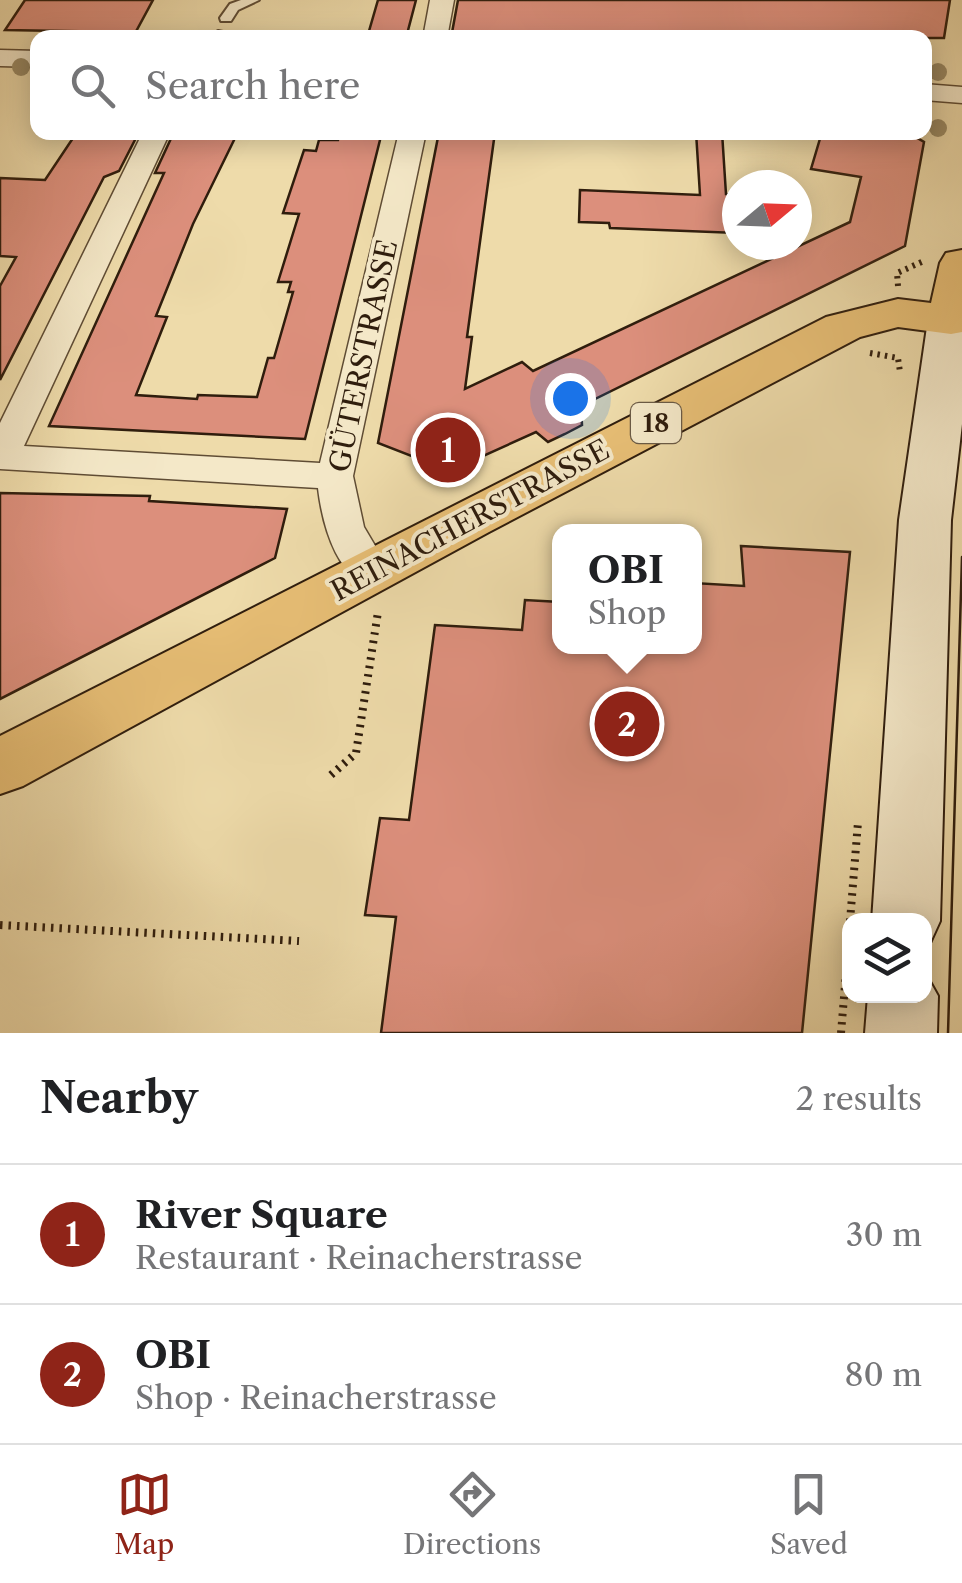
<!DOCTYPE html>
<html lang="en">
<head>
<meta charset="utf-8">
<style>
  body { margin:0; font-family:"Libre Caslon Text",serif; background:#f6f6f6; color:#202124 }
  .controls { position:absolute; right:30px; bottom:30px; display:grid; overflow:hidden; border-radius:20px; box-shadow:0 5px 25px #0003 }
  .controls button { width:90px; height:90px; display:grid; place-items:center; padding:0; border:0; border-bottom:2px solid #e0e0e0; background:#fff; color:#202124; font:50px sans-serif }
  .compass { position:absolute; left:722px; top:170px; width:90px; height:90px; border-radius:50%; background:#fff; box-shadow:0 5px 25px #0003; rotate:71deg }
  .you { position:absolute; left:570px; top:398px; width:35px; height:35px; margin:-25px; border:8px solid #fff; border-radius:50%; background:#1a73e8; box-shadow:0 0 0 15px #1a73e833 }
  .badge { display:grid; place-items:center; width:65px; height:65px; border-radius:50%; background:#8f2418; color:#fff; font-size:32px; font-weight:700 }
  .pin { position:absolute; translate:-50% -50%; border:5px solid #fff; box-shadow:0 2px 10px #0006 }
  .popup { position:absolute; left:552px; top:524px; width:150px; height:130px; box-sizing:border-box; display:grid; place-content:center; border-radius:20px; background:#fff; filter:drop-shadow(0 2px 8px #0005); font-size:32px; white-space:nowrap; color:#757577 }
  .popup b { font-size:38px; color:#202124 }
  .popup::after { content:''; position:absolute; left:50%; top:100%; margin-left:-20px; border:20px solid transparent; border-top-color:#fff }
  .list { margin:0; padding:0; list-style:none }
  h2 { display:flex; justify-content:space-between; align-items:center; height:130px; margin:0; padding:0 40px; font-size:42px }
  h2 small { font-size:32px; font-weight:400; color:#757577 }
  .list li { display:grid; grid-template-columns:65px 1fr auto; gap:30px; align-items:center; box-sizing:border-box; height:140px; padding:0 40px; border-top:2px solid #e0e0e0 }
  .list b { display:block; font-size:38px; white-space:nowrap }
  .list p { margin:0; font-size:32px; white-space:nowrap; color:#757577 }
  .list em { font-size:32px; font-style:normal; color:#757577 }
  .icon { flex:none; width:55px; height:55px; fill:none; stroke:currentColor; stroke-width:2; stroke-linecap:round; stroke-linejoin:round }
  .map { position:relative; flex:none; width:962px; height:1033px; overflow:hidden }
  .search { position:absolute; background:#fff; box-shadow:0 5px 25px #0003; left:30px; right:30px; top:30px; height:110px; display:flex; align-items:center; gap:25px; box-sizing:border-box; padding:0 35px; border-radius:20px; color:#757577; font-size:38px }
  .sheet { height:410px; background:#fff }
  nav { display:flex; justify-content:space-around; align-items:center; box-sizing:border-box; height:140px; border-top:2px solid #e0e0e0; background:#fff; font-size:28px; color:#757577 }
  nav a { display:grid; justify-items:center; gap:5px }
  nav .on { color:#8f2418 }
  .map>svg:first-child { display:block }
  .building { fill:#dc8f7c; stroke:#2f1d0d; stroke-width:2.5 }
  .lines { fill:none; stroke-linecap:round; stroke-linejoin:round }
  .service-casing { stroke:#5f4c34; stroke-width:4 }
  .minor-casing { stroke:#5f4c34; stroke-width:3 }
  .secondary-casing { stroke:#2f1d0d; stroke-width:4 }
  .primary-casing { stroke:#2f1d0d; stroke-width:4 }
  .path-far1 { stroke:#2f1d0d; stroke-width:6; stroke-dasharray:2.5 5; stroke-linecap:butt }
  .path { stroke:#2f1d0d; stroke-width:8; stroke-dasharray:2.5 6; stroke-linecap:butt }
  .service { fill:#f4e8c8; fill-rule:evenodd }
  .minor { fill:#f4e8c8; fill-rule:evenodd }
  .secondary { fill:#f4e8c8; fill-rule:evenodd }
  .primary { fill:#e7be75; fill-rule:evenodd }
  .tram { stroke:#2f1d0d; stroke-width:2.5 }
  .tree { fill:#9d8d67 }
  .labels { text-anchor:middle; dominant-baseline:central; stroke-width:8; stroke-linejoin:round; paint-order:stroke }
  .shield { fill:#f4e8c8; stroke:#6a5a45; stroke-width:2.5 }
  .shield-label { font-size:25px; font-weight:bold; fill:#2f1d0d }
  .street-label { font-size:28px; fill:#2f1d0d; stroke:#f4e8c8 }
</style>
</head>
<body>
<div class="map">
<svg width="962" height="1033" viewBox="0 0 962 1033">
  <rect width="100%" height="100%" fill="#eedbaa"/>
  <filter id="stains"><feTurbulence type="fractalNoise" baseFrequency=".002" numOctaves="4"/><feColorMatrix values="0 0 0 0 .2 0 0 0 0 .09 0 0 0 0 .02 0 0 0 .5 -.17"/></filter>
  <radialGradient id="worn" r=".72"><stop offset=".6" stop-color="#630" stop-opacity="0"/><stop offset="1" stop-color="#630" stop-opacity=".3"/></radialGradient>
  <g class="building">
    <polygon points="25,0 153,0 133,37 124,32 5,30"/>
    <polygon points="378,0 416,0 406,38 367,38"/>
    <polygon points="458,0 950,0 944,38 451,38"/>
    <polygon points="83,132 139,132 119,171 104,177 0,380 0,286 16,257 0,256 0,178 45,180 75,135"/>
    <polygon points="174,132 237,134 193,224 156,316 167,317 136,395 197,399 198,395 257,397 268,358 274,358 293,292 288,292 291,282 278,282 299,214 283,213 304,150 316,151 319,140 338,140 340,132 382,132 305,439 49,426 164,173 155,173"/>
    <polygon points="439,132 495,132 467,337 472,337 465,389 522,362 533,371 850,222 861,177 811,169 822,132 907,132 924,142 905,246 581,406 582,425 565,434 548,442 536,432 450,471 378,443"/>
    <polygon points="696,132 722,132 726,194 737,195 737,233 610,228 609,223 579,222 580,190 700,195"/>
    <polygon points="0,493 150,496 149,501 287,509 275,558 0,699"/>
    <polygon points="741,546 850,552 802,1033 381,1033 396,917 365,915 380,818 409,820 435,625 522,630 525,600 560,602 560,646 694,646 694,583 744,586"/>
  </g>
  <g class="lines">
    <defs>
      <g id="service">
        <polygon points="241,0 259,0 238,10 231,21 221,21 220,18 230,4"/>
        <polygon points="218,31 223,32 224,38 211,38"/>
      </g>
      <g id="minor">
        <polygon points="430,0 454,0 447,38 423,38"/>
        <polygon points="0,50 38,51 38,67 0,66"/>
        <polygon points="924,84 962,87 962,103 924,100"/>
        <path d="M 143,132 L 170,132 L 24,446 L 320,463 L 399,132 L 426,132 L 353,476 L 364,527 L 390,571 L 385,581 C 339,595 322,522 318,488 L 0,469 L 0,423 Z"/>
      </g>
      <g id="secondary">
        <polygon points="951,306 962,309 962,424 951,520 940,921 930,943 924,945 924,921 872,921 899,520 928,320 935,310"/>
        <polygon points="924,971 938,996 937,1033 865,1033 868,996 924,996"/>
      </g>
      <polygon id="primary" points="962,250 962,332 951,334 898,327 860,337 489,532 23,786 0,794 0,736 826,317 898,299 931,303 940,263 946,253"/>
    </defs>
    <use href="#service" class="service-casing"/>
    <use href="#minor" class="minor-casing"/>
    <use href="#secondary" class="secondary-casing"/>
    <use href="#primary" class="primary-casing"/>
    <g class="path-far1">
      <polyline points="898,286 897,273 924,261"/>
      <polyline points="870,353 898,358 900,372"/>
    </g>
    <g class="path">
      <polyline points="331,775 356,753 378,612"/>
      <polyline points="850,921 858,822"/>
      <polyline points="0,925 299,941"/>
      <polyline points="841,1033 850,926"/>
    </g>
    <use href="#service" class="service"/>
    <use href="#minor" class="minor"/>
    <use href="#secondary" class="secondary"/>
    <use href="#primary" class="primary"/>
    <polyline class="tram" points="948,1033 962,557"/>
  </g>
  <g class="tree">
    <circle cx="21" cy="67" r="9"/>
    <circle cx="938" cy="72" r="9"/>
    <circle cx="938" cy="128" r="9"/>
  </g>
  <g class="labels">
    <rect class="shield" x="631" y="403" width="50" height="40" rx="8"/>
    <g class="shield-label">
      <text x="656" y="423">18</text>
    </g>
    <g class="street-label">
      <text transform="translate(363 356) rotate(-78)">GÜTERSTRASSE</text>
      <text transform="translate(470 520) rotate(-28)">REINACHERSTRASSE</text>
    </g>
  </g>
  <rect width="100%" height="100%" filter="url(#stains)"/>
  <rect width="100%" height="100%" fill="url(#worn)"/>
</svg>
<div class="controls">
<button><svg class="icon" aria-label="layers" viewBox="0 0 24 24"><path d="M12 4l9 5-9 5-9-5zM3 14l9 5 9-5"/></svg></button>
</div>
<svg class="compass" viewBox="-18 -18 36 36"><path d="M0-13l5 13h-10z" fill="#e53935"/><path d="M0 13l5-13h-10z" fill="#757577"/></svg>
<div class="you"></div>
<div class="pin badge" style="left:448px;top:450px">1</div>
<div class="pin badge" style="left:627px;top:724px">2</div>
<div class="popup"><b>OBI</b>Shop</div>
<div class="search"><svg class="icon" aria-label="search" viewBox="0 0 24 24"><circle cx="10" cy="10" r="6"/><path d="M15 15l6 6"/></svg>Search here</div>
</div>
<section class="sheet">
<h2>Nearby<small>2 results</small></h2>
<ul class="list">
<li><span class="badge">1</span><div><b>River Square</b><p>Restaurant · Reinacherstrasse</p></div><em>30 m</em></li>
<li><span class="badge">2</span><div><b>OBI</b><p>Shop · Reinacherstrasse</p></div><em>80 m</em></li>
</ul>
</section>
<nav>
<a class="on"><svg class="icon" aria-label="map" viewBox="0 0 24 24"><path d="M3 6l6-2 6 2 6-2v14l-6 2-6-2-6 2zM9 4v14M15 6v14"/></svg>Map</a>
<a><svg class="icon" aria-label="directions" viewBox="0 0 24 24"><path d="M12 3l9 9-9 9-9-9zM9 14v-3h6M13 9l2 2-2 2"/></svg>Directions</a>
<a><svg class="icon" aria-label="saved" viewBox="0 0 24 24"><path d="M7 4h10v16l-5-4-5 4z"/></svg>Saved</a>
</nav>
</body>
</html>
